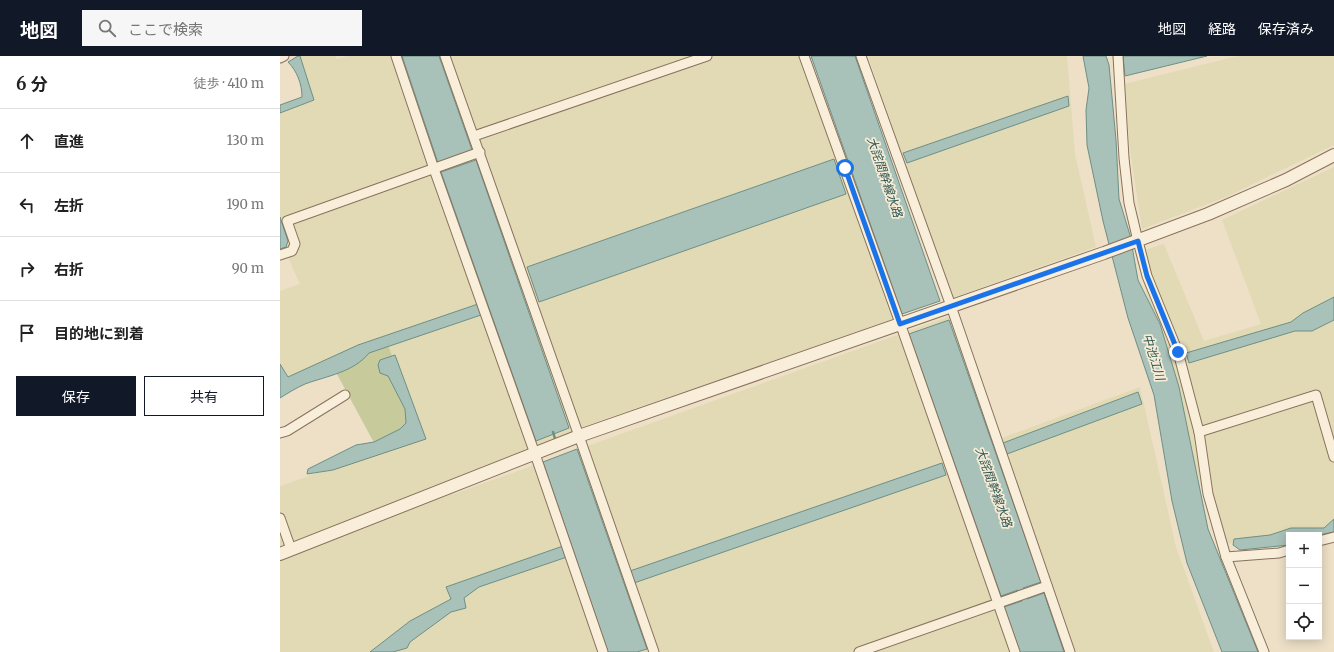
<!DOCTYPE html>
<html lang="ja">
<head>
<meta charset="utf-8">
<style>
  body { margin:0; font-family:Merriweather,"Noto Sans JP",serif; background:#f6f6f6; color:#222 }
  .controls { position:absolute; right:12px; bottom:12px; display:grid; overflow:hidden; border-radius:0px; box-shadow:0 2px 10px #0003 }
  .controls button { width:36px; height:36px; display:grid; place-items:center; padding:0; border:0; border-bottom:1px solid #e0e0e0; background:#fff; color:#222; font:20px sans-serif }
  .stop { position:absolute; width:12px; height:12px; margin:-9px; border:3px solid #1a73e8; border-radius:50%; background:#fff }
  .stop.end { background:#1a73e8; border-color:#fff; box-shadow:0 1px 4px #0008 }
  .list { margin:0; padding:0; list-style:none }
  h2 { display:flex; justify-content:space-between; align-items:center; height:52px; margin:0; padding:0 16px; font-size:17px }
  h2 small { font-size:13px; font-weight:400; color:#767676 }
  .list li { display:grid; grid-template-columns:26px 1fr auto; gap:12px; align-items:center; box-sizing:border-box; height:64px; padding:0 16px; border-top:1px solid #e0e0e0 }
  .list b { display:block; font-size:15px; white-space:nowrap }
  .list em { font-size:13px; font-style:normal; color:#767676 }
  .actions { display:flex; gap:8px; padding:12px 16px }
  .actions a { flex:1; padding:9px 0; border:1px solid #111827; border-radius:0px; text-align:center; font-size:14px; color:#111827 }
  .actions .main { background:#111827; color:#fff }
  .icon { flex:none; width:22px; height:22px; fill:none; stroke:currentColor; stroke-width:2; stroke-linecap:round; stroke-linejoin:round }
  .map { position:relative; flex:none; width:1054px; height:596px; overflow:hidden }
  header { display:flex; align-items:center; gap:24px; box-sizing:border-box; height:56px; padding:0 20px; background:#111827; color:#fff }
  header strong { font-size:19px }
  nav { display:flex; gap:22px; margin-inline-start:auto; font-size:14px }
  .search { width:280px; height:36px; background:#f6f6f6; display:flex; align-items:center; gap:10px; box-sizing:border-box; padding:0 14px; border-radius:0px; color:#767676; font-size:15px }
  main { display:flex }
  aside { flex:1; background:#fff }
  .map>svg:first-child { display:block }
  .farmland { fill:#e2dab4 }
  .green { fill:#c7cb9b }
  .water { fill:#a8c1b9; stroke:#6e8f86 }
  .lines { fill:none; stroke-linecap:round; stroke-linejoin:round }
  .stream { stroke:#6e8f86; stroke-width:2.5 }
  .minor-casing { stroke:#88725d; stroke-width:11 }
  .tertiary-casing { stroke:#88725d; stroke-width:14 }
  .minor { stroke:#f8eeda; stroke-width:9 }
  .tertiary { stroke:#f8eeda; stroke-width:12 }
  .route { stroke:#1a73e8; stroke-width:5 }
  .labels { text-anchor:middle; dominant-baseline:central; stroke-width:3.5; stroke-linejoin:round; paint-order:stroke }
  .water-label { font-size:12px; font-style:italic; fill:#305854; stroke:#f5ebd6 }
</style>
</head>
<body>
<header>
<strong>地図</strong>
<div class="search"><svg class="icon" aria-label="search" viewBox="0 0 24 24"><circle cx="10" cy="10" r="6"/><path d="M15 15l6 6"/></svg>ここで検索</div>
<nav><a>地図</a><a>経路</a><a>保存済み</a></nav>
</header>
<main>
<aside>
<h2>6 分<small>徒歩 · 410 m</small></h2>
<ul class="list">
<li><svg class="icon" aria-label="ahead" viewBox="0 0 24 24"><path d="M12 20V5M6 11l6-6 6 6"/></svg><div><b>直進</b></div><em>130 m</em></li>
<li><svg class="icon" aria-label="left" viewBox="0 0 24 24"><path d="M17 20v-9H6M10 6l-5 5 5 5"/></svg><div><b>左折</b></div><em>190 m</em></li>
<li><svg class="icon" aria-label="right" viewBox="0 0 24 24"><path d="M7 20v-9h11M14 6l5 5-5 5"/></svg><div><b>右折</b></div><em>90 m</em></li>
<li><svg class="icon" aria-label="arrive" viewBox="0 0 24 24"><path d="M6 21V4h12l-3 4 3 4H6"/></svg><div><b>目的地に到着</b></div></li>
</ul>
<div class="actions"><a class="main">保存</a><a>共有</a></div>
</aside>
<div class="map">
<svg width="1054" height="596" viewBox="0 0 1054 596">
  <rect width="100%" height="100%" fill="#ede0c7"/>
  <g class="farmland">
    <polygon points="15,0 55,0 57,3 67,0 520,0 613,263 299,372 171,439 670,260 714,385 860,331 896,491 934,596 0,596 0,430 144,380 106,284 0,330 0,235 20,228 0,184 0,51 25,40"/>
    <polygon points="588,0 787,0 795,98 816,191 672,242"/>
    <polygon points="958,0 1054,0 1054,89 946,141 862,173 850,94 844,28"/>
    <polygon points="1054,111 1054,473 938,489 855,197 884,188 924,285 981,268 942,164"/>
  </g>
  <polygon class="green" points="106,284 144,381 99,396 52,309"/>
  <g class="water">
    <path d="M 18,0 L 20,0 L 34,44 L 0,57 L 0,49 L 22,41 C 22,28 17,15 8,6 Z"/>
    <polygon points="122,0 159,0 192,94 158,107"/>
    <polygon points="531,0 575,0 660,245 622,258"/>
    <polygon points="803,0 826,0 829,9 836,84 839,143 850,179 858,224 880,268 899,331 928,473 978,596 942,596 907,507 892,445 874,339 848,262 823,165 807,89 806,54 809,32"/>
    <polygon points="843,0 927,0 845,20"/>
    <polygon points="788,40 789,50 627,107 623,97"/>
    <polygon points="554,103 566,138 259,246 247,211"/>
    <polygon points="196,104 289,372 256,385 161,116"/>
    <polygon points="0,161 8,185 6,191 0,193"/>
    <polygon points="1054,241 1054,264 1032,275 1015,275 909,307 906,297 1011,266 1023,257"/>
    <path d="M 198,248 L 201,259 L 89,297 C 74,316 47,320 25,328 C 16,332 8,337 0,342 L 0,308 L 8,321 L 78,289 Z"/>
    <polygon points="669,264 761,526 743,532 747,543 764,537 784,596 740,596 724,551 742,545 738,534 721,540 629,278"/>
    <polygon points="115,299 146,383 53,414 27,418 28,413 76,389 94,386 120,373 126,367 125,353 108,320 100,317 98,309 100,304"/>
    <polygon points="858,336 862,348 727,398 723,387"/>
    <polygon points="297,393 367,593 357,596 328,596 263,406"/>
    <polygon points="662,407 666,419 354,527 350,515"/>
    <polygon points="1054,463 1054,476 1039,479 1009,479 1009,489 960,494 953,489 954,483 990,479 1011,472 1044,472"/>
    <polygon points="283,490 287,501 199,531 184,542 186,552 171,556 130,586 127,592 113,596 90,596 130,565 171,543 166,531"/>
  </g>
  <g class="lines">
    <polyline class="stream" points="273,376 276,386"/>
    <defs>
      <g id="minor">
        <polyline points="116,0 154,113 255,398 323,596"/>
        <polyline points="165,0 299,380 374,596"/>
        <polyline points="524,0 620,267 735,596"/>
        <polyline points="581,0 671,250 790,596"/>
        <polyline points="838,0 844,102 849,147 858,185 867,220 898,296 919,376 928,438 946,501 984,596"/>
        <polyline points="0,2 4,0"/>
        <polyline points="194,80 427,0"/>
        <polyline points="0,199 12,195 15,188 7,165 200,96"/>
        <polyline points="919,376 1036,339 1054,401"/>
        <polyline points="0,377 7,375 65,339"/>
        <polyline points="0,462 11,493"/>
        <polyline points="1039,485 1054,481"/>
        <polyline points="946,501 999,497 1009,494"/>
        <polyline points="579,596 767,530"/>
      </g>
      <polyline id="tertiary" points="0,498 299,380 824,197 928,158 1006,124 1054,99"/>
    </defs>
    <use href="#minor" class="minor-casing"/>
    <use href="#tertiary" class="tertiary-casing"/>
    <use href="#minor" class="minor"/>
    <use href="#tertiary" class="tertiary"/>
  </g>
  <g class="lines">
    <polyline class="route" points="565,112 620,268 858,185 867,220 898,296"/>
  </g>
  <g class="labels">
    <g class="water-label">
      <text transform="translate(605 121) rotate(71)">大詫間幹線水路</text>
      <text transform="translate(874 301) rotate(73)">中池江川</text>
      <text transform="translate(714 431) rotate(70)">大詫間幹線水路</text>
    </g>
  </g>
</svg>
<div class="controls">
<button>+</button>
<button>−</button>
<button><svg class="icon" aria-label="locate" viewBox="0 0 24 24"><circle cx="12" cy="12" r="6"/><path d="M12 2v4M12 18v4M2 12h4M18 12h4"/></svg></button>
</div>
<div class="stop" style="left:565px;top:112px"></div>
<div class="stop end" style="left:898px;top:296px"></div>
</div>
</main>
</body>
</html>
